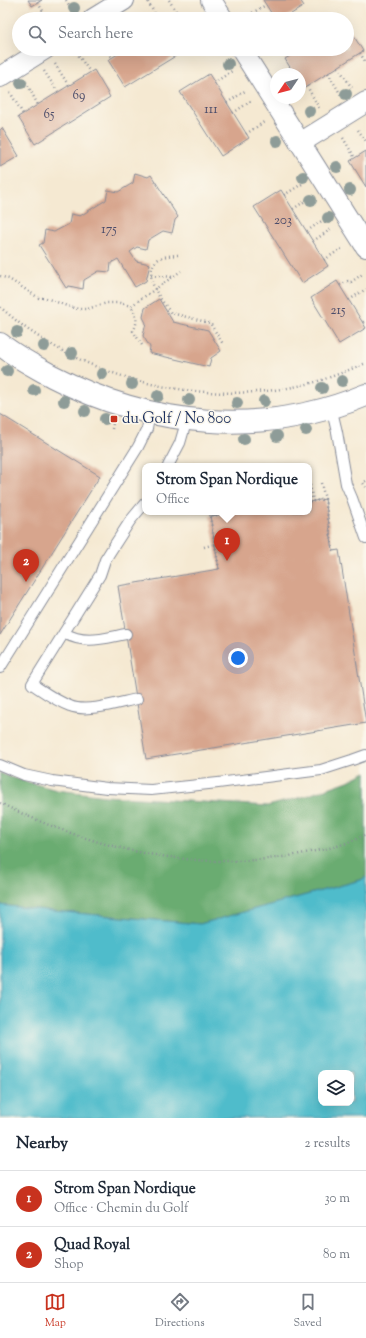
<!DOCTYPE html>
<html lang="en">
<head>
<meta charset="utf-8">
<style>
  body { margin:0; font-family:"Sorts Mill Goudy",serif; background:#f6f6f7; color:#1f2937 }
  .controls { position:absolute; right:12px; bottom:12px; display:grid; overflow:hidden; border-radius:8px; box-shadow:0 4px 16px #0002 }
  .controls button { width:36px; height:36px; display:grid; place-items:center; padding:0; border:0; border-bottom:1px solid #e0e1e3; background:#fff; color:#1f2937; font:20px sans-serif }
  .compass { position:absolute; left:270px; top:68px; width:36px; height:36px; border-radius:50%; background:#fff; box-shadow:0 4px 16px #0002; rotate:235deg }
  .you { position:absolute; left:238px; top:658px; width:14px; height:14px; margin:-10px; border:3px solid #fff; border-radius:50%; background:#1a73e8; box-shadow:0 0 0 6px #1a73e833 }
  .badge { display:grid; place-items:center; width:26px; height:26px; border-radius:50%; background:#c8321e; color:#fff; font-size:13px; font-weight:700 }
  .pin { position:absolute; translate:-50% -33px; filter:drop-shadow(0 1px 2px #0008) }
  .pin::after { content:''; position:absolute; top:21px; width:14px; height:12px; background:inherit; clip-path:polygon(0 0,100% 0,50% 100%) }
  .popup { position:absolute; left:142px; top:463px; width:170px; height:52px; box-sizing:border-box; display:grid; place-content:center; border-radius:8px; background:#fff; filter:drop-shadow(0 1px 3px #0005); font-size:13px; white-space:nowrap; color:#747a83 }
  .popup b { font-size:15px; color:#1f2937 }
  .popup::after { content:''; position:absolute; left:50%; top:100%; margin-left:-8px; border:8px solid transparent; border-top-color:#fff }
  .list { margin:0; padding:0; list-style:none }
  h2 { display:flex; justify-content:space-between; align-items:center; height:52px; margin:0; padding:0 16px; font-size:17px }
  h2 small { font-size:13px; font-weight:400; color:#747a83 }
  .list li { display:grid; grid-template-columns:26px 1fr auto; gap:12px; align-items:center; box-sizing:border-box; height:56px; padding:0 16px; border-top:1px solid #e0e1e3 }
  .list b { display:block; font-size:15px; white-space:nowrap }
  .list p { margin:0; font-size:13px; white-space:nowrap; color:#747a83 }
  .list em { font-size:13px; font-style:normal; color:#747a83 }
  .icon { flex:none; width:22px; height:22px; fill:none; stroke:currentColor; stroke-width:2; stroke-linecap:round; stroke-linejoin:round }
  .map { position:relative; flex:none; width:366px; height:1118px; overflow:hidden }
  .search { position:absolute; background:#fff; box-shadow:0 4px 16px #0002; left:12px; right:12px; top:12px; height:44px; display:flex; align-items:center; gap:10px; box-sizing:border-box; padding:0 14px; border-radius:22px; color:#747a83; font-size:15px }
  .sheet { height:164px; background:#fff }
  nav { display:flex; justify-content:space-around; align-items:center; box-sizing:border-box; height:56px; border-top:1px solid #e0e1e3; background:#fff; font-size:11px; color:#747a83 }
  nav a { display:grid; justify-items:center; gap:2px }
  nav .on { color:#c8321e }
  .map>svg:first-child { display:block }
  .forest { fill:#6aac71; stroke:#426e68 }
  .water { fill:#50bccb; stroke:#367694; fill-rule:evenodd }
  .building { fill:#d7a58d }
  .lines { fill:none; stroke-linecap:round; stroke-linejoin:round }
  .service-casing { stroke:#888c98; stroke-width:12 }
  .minor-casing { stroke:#888c98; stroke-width:22 }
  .tertiary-casing { stroke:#888c98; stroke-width:24 }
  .path { stroke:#888c98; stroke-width:2.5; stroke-dasharray:1 3; stroke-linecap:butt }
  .service { stroke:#fff; stroke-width:10 }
  .minor { stroke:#fff; stroke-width:20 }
  .tertiary { stroke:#fff; stroke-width:22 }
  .tree { fill:#8e9c98 }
  .poi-dot { fill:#c8321e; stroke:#fbf7ec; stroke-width:1.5 }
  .labels { text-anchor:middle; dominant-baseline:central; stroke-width:3; stroke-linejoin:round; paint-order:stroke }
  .number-label { font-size:13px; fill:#4a4c6a }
  .poi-label { font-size:15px; fill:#1b2f5e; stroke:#fbf7ec; text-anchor:start }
</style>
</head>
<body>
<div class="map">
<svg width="366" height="1118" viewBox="0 0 366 1118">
  <rect width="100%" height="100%" fill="#fbf7ec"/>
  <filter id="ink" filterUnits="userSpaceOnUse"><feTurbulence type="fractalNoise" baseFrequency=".025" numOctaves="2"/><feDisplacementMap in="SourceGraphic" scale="8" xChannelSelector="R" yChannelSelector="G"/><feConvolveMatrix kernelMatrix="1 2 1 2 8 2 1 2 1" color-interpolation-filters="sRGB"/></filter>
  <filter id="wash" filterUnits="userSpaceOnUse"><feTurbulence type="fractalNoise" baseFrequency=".012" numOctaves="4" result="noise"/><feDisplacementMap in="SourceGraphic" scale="16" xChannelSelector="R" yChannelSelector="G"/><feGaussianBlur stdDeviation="0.9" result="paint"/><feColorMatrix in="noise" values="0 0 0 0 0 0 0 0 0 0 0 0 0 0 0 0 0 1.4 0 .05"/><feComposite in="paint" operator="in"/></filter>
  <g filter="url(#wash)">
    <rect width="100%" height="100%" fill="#f5e9d2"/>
    <polygon class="forest" points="366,772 366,877 361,880 200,924 53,911 0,905 0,773 9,777 57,790 106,796 268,806 306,796 348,781"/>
    <path class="water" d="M 366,877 L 366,1118 L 0,1118 L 0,905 L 53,911 L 200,924 L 361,880 ZM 321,1073 L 351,1073 L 351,1103 L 321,1103 Z"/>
    <g id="blocks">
      <g class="building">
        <polygon points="28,0 42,0 32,6"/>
        <polygon points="263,0 300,0 304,6 283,19 275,19"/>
        <polygon points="184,14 187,19 175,19 179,16"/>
        <polygon points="347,25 363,51 303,89 300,84 300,74 294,74 285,59 301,49 347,49"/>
        <polygon points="126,49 187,49 125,87 108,60"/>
        <polygon points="94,70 110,97 35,144 18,117"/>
        <polygon points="209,74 249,138 221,156 180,92"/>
        <polygon points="2,128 19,156 0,167 0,130"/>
        <polygon points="366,151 366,187 350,161"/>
        <polygon points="135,173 148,177 151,175 178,217 175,220 172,233 163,231 148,240 146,249 137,247 130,252 136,261 150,264 146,281 135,287 118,259 111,263 110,272 99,271 84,280 83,289 69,286 66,288 39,245 43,243 45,230 54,232 69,224 71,214 80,216 106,200 108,190 118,192 133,183"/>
        <polygon points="281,190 328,266 302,283 254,207"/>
        <polygon points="337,281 366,328 339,344 311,298"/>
        <polygon points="159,299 173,322 208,330 221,351 211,358 209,367 149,353 150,347 143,336 146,323 143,317 145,308"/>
        <polygon points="0,414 100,476 0,635"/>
        <polygon points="325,499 333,551 339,550 366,723 146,759 118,586 219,569 210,516 240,512 309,512 309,502"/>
      </g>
    </g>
  </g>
  <g filter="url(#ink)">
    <use href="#blocks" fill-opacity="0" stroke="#888c98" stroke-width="1"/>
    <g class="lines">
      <defs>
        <g id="service">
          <polyline points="331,407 337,432 346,484 352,498 366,538"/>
          <polyline points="168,466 180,443 187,419"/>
          <path d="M 64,633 C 85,645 104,638 126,634"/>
          <polyline points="0,668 138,447 147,429 150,413"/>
          <path d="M 137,699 C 118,703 87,713 70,706 C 56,701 44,692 32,684 L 100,575 L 105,560 L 110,552 L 130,521 L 145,503"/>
          <polyline points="0,765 24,775 52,781 107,788 151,790 218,783 321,770 352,760 366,755"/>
        </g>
        <g id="minor">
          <polyline points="211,0 223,19"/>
          <polyline points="93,19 124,0"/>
          <polyline points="241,49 366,247"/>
          <polyline points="0,77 45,49"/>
          <polyline points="300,143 366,102"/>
        </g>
        <path id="tertiary" d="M 0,344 C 16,357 34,366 52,376 C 150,427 262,438 366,395"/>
      </defs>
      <use href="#service" class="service-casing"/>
      <use href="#minor" class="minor-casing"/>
      <use href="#tertiary" class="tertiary-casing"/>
      <g class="path">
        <polyline points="66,0 74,13"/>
        <polyline points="169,0 179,16"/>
        <polyline points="148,2 158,19"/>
        <polyline points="38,3 48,19"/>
        <polyline points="242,19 266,5"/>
        <polyline points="74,49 90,72"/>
        <polyline points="106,49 112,58"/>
        <polyline points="360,53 366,63"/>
        <polyline points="55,64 69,86"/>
        <polyline points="338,67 352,88"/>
        <polyline points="44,71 58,92"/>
        <polyline points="328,73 341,95"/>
        <polyline points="26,82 38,105"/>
        <polyline points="214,83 232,71"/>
        <polyline points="307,86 319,108"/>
        <polyline points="10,92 23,114"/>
        <polyline points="227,103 245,91"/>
        <polyline points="233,113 251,101"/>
        <polyline points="358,130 366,141"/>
        <polyline points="246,134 264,122"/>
        <polyline points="343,138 355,158"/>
        <polyline points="284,195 302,184"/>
        <polyline points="293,209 313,196"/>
        <polyline points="307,231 326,218"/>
        <polyline points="313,241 333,228"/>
        <path d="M 178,255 C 167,256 156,256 152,268 C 148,285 161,299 171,313 L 210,323 L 223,344"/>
        <polyline points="324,260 344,247"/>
        <polyline points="147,275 173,277"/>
        <polyline points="0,276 9,279 39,298 46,298 67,306 78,309 87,309 107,303 120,303 131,306"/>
        <polyline points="340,285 348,281 351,282 364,273"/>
        <polyline points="349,300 366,289"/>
        <path d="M 0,307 C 11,316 22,326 33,333 C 114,388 221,407 315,382 C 332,377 349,370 366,363"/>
        <polyline points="363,322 366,320"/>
        <path d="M 142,345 L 133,331 C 139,322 136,315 131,306 L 181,271"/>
        <polyline points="112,429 113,423"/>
        <polyline points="366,481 363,483 366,487"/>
        <polyline points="321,483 325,499"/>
        <polyline points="310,485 313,501"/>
        <polyline points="309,502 325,499 333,551"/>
        <polyline points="206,512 210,516"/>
        <polyline points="204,547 215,544"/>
        <polyline points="219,569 210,516 240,512"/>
        <path d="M 0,803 C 94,850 201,875 305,853 C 326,849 348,845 366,834"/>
      </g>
      <use href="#service" class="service"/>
      <use href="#minor" class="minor"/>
      <use href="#tertiary" class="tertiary"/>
    </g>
    <g class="tree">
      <circle cx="74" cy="8" r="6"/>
      <circle cx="228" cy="64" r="6"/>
      <circle cx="21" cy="83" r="6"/>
      <circle cx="346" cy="94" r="6"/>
      <circle cx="309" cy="111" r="6"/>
      <circle cx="277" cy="141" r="6"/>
      <circle cx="337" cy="167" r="6"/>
      <circle cx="303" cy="177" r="6"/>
      <circle cx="350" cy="190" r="6"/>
      <circle cx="311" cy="200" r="6"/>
      <circle cx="328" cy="218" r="6"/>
      <circle cx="17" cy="332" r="6"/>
      <circle cx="44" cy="346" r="6"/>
      <circle cx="72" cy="353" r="6"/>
      <circle cx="7" cy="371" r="6"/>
      <circle cx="102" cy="374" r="6"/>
      <circle cx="342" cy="381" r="6"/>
      <circle cx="132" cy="384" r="6"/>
      <circle cx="322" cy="388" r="6"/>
      <circle cx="34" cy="390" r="6"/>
      <circle cx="158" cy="396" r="6"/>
      <circle cx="189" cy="400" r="6"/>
      <circle cx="64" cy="401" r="6"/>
      <circle cx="264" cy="401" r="6"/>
      <circle cx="237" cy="403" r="6"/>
      <circle cx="85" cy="411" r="6"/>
      <circle cx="105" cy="419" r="6"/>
      <circle cx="306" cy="430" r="6"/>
      <circle cx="277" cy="436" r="6"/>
      <circle cx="244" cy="439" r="6"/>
    </g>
  </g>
  <rect class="poi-dot" x="110" y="415" width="8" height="8" rx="2"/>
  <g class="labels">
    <g class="number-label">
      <text x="79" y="96">69</text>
      <text x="211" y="110">111</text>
      <text x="49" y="115">65</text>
      <text x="283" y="221">203</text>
      <text x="109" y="230">175</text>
      <text x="338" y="311">215</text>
    </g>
    <g class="poi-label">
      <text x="122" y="419">du Golf / No 800</text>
    </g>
  </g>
</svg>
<div class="controls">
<button><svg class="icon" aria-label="layers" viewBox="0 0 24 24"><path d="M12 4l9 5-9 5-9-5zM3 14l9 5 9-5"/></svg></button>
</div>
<svg class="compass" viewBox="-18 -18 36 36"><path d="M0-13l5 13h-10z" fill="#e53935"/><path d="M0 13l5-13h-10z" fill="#747a83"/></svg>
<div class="you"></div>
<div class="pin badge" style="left:227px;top:561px">1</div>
<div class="popup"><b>Strom Span Nordique</b>Office</div>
<div class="pin badge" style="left:26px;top:582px">2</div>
<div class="search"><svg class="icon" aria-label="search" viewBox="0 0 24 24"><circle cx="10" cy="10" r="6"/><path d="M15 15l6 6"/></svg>Search here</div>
</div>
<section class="sheet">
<h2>Nearby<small>2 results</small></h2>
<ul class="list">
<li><span class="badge">1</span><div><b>Strom Span Nordique</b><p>Office · Chemin du Golf</p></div><em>30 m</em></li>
<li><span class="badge">2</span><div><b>Quad Royal</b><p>Shop</p></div><em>80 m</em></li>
</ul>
</section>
<nav>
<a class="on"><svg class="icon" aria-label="map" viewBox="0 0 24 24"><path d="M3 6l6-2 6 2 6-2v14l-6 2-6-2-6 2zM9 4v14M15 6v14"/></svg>Map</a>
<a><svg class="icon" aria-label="directions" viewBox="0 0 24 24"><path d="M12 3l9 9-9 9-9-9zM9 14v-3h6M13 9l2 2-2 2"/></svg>Directions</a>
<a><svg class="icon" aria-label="saved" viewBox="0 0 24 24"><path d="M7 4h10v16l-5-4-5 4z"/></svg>Saved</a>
</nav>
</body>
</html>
